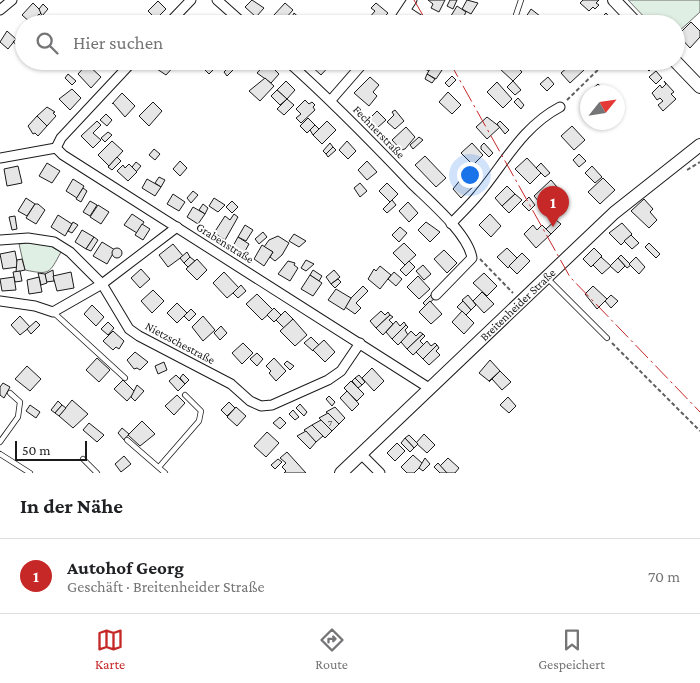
<!DOCTYPE html>
<html lang="de">
<head>
<meta charset="utf-8">
<style>
  body { margin:0; font-family:"Crimson Pro",serif; background:#f6f6f6; color:#202124 }
  .compass { position:absolute; left:580px; top:85px; width:45px; height:45px; border-radius:50%; background:#fff; box-shadow:0 1px 4px #0004; rotate:60deg }
  .scale { position:absolute; left:15px; bottom:12px; width:72px; box-sizing:border-box; padding-left:5px; border:2px solid #1a1a1a; border-top:0; font-size:14px; line-height:18px; white-space:nowrap; color:#1a1a1a; -webkit-text-stroke:4px #fff; paint-order:stroke }
  .you { position:absolute; left:469px; top:174px; width:18px; height:18px; margin:-12px; border:4px solid #fff; border-radius:50%; background:#1a73e8; box-shadow:0 0 0 8px #1a73e833 }
  .badge { display:grid; place-items:center; width:32px; height:32px; border-radius:50%; background:#c62828; color:#fff; font-size:16px; font-weight:700 }
  .pin { position:absolute; translate:-50% -41px; filter:drop-shadow(0 1px 2px #0008) }
  .pin::after { content:''; position:absolute; top:26px; width:18px; height:15px; background:inherit; clip-path:polygon(0 0,100% 0,50% 100%) }
  .list { margin:0; padding:0; list-style:none }
  h2 { display:flex; justify-content:space-between; align-items:center; height:65px; margin:0; padding:0 20px; font-size:21px }
  h2 small { font-size:16px; font-weight:400; color:#757577 }
  .list li { display:grid; grid-template-columns:32px 1fr auto; gap:15px; align-items:center; box-sizing:border-box; height:75px; padding:0 20px; border-top:1px solid #e0e0e0 }
  .list b { display:block; font-size:19px; white-space:nowrap }
  .list p { margin:0; font-size:16px; white-space:nowrap; color:#757577 }
  .list em { font-size:16px; font-style:normal; color:#757577 }
  .icon { flex:none; width:28px; height:28px; fill:none; stroke:currentColor; stroke-width:2; stroke-linecap:round; stroke-linejoin:round }
  .map { position:relative; flex:none; width:700px; height:473px; overflow:hidden }
  .search { position:absolute; background:#fff; box-shadow:0 1px 4px #0004; left:15px; right:15px; top:15px; height:55px; display:flex; align-items:center; gap:12px; box-sizing:border-box; padding:0 18px; border-radius:28px; color:#757577; font-size:19px }
  .sheet { height:140px; background:#fff }
  nav { display:flex; justify-content:space-around; align-items:center; box-sizing:border-box; height:70px; border-top:1px solid #e0e0e0; background:#fff; font-size:14px; color:#757577 }
  nav a { display:grid; justify-items:center; gap:2px }
  nav .on { color:#c62828 }
  .map>svg:first-child { display:block }
  .green { fill:#e0efe3; stroke:#6a6a6a }
  .building { fill:#e6e6e6; stroke:#1a1a1a }
  .lines { fill:none; stroke-linecap:round; stroke-linejoin:round }
  .lane-casing { stroke:#1a1a1a; stroke-width:6 }
  .street-casing { stroke:#1a1a1a; stroke-width:11 }
  .secondary-casing { stroke:#1a1a1a; stroke-width:14 }
  .path { stroke:#5f5f5f; stroke-width:2; stroke-dasharray:4 2.5; stroke-linecap:butt }
  .lane { stroke:#fff; stroke-width:4.5 }
  .street { stroke:#fff; stroke-width:9 }
  .secondary { stroke:#fff; stroke-width:12 }
  .power { stroke:#c62828; stroke-width:1; stroke-dasharray:18 4 2.5 4; stroke-linecap:butt }
  .labels { text-anchor:middle; dominant-baseline:central; stroke-width:4; stroke-linejoin:round; paint-order:stroke }
  .number-label { font-size:10px; fill:#4d4d4d }
  .street-label { font-size:12px; fill:#1a1a1a; stroke:#fff }
</style>
</head>
<body>
<div class="map">
<svg width="700" height="473" viewBox="0 0 700 473">
  <rect width="100%" height="100%" fill="#fff"/>
  <g class="green">
    <polygon points="628,0 700,0 700,12 676,34 676,24 651,24"/>
    <path d="M 34,242 L 49,245 L 61,252 C 49,274 50,275 25,270 L 19,244 Z"/>
  </g>
  <g class="building">
    <polygon points="252,0 264,8 256,17 245,7"/>
    <polygon points="428,0 445,0 439,12 431,8 433,4"/>
    <polygon points="450,0 457,0 453,9 447,6"/>
    <polygon points="467,0 478,3 471,14 462,9"/>
    <polygon points="583,0 599,0 596,3 599,5 595,9 593,7 589,11 580,3"/>
    <polygon points="158,1 166,9 156,19 148,11"/>
    <polygon points="33,3 42,12 31,23 22,15"/>
    <polygon points="285,3 293,10 285,19 288,24 284,24 274,15"/>
    <polygon points="376,3 388,13 378,24 369,18 375,11 371,8"/>
    <polygon points="43,4 48,9 42,16 39,9"/>
    <polygon points="457,6 466,12 460,24 449,19"/>
    <polygon points="531,9 540,16 535,24 530,24 524,20"/>
    <polygon points="294,13 302,20 298,24 288,24"/>
    <polygon points="606,13 611,19 604,24 600,19"/>
    <polygon points="39,14 43,18 38,24 34,24 32,22"/>
    <polygon points="274,15 284,24 266,24"/>
    <polygon points="131,16 140,24 124,24"/>
    <polygon points="214,16 221,22 220,24 208,23"/>
    <polygon points="691,22 700,31 700,37 690,48 678,35"/>
    <polygon points="7,31 16,39 8,49 0,42"/>
    <polygon points="22,35 24,37 24,50 13,42"/>
    <polygon points="156,61 172,61 176,64 166,75 157,69 159,64"/>
    <polygon points="172,61 184,61 179,68"/>
    <polygon points="196,61 206,61 214,69 209,74"/>
    <polygon points="313,61 330,61 332,63 321,75 310,65"/>
    <polygon points="332,61 347,61 340,69"/>
    <polygon points="427,61 433,65 429,71 423,68"/>
    <polygon points="509,61 512,61 522,72 513,81 500,69"/>
    <polygon points="565,61 575,61 584,70 570,83 561,73 568,67"/>
    <polygon points="631,61 648,61 639,70"/>
    <polygon points="648,61 655,65 649,71 643,65"/>
    <polygon points="267,62 279,74 271,83 257,73"/>
    <polygon points="233,63 237,66 227,76 224,72"/>
    <polygon points="87,64 101,77 91,88 78,74"/>
    <polygon points="433,64 442,70 436,79 427,74"/>
    <polygon points="656,71 662,78 656,84 649,77"/>
    <polygon points="68,74 76,81 72,85 65,78"/>
    <polygon points="427,74 435,79 432,83 425,79"/>
    <polygon points="452,76 456,80 449,87 445,83"/>
    <polygon points="370,77 379,85 373,92 377,96 369,106 354,93"/>
    <polygon points="548,77 554,84 547,91 540,84"/>
    <polygon points="265,78 274,86 260,101 249,91"/>
    <polygon points="286,81 295,90 287,99 277,90"/>
    <polygon points="513,81 521,90 515,95 507,87"/>
    <polygon points="664,81 674,92 671,94 676,99 663,111 658,105 663,101 660,98 657,100 652,93 660,85 662,88 666,84"/>
    <polygon points="497,82 512,99 503,108 487,92"/>
    <polygon points="598,84 607,92 589,92"/>
    <polygon points="72,89 81,98 70,110 59,99"/>
    <polygon points="277,90 287,99 280,105 271,96"/>
    <polygon points="448,92 461,105 452,114 439,102"/>
    <polygon points="122,93 135,106 125,117 113,103 112,104"/>
    <polygon points="518,98 524,105 521,109 514,102"/>
    <polygon points="287,99 294,105 284,115 277,109"/>
    <polygon points="305,100 309,104 312,102 315,105 313,107 315,110 301,123 296,118 301,114 296,109"/>
    <polygon points="153,102 162,111 149,126 139,116"/>
    <polygon points="47,107 55,112 53,113 56,116 47,126 37,116"/>
    <polygon points="395,110 404,121 395,129 387,122 394,115 392,112"/>
    <polygon points="377,111 386,120 377,128 369,119"/>
    <polygon points="106,114 112,120 107,126 100,120"/>
    <polygon points="37,116 47,126 38,136 35,133 33,134 28,126"/>
    <polygon points="487,117 500,127 487,139 476,127"/>
    <polygon points="308,118 315,125 307,133 300,126"/>
    <polygon points="97,121 101,125 93,133 101,140 93,148 81,136"/>
    <polygon points="327,121 336,130 322,144 313,135"/>
    <polygon points="500,121 509,130 505,134 497,124"/>
    <polygon points="315,125 319,129 313,135 310,130"/>
    <polygon points="572,126 585,140 574,150 561,136"/>
    <polygon points="406,127 415,137 405,149 401,150 392,140"/>
    <polygon points="108,132 112,135 105,142 101,138"/>
    <polygon points="419,137 423,140 413,149 410,145"/>
    <polygon points="112,141 123,151 109,166 98,155"/>
    <polygon points="347,141 356,151 348,159 339,150"/>
    <polygon points="330,143 333,147 326,154 323,151"/>
    <polygon points="472,143 483,155 473,165 461,153"/>
    <polygon points="484,143 493,153 489,157 481,149 481,146"/>
    <polygon points="333,147 336,150 328,157 326,154"/>
    <polygon points="154,149 160,154 155,160 149,155"/>
    <polygon points="579,154 586,161 579,167 573,160"/>
    <polygon points="425,156 446,178 436,187 415,165"/>
    <polygon points="117,157 121,161 112,170 108,167"/>
    <polygon points="527,158 541,173 530,184 515,169"/>
    <polygon points="180,161 187,168 180,176 173,169"/>
    <polygon points="367,161 377,172 367,180 358,170"/>
    <polygon points="136,162 141,166 136,172 132,167"/>
    <polygon points="47,163 60,171 52,183 39,176"/>
    <polygon points="541,163 550,173 545,177 536,168"/>
    <polygon points="129,164 137,172 128,181 117,171 123,165 125,168"/>
    <polygon points="466,165 475,174 470,179 461,170"/>
    <polygon points="18,166 22,183 7,186 4,169"/>
    <polygon points="592,166 602,177 595,183 585,173"/>
    <polygon points="465,174 475,185 461,198 453,189"/>
    <polygon points="159,177 165,180 161,187 155,183"/>
    <polygon points="603,178 615,190 600,204 588,192"/>
    <polygon points="73,179 84,186 77,198 66,191"/>
    <polygon points="147,179 161,187 155,196 142,188"/>
    <polygon points="551,180 557,187 540,203 534,196"/>
    <polygon points="360,183 367,191 360,197 354,188"/>
    <polygon points="387,183 398,194 390,202 379,191"/>
    <polygon points="507,186 515,194 502,206 495,198"/>
    <polygon points="83,188 87,191 81,202 76,199"/>
    <polygon points="193,191 198,195 191,203 187,198"/>
    <polygon points="173,194 185,202 179,211 167,204"/>
    <polygon points="515,194 522,200 509,213 502,206"/>
    <polygon points="529,197 535,205 529,211 522,204"/>
    <polygon points="26,198 35,204 27,216 18,211"/>
    <polygon points="214,198 225,205 218,212 209,206"/>
    <polygon points="644,199 653,209 650,212 657,220 649,228 631,211"/>
    <polygon points="392,200 396,205 387,213 383,209"/>
    <polygon points="90,201 97,205 90,216 83,212"/>
    <polygon points="232,201 238,207 232,213 226,207"/>
    <polygon points="408,202 418,213 409,222 399,211"/>
    <polygon points="35,204 38,204 45,210 36,224 26,218"/>
    <polygon points="203,204 208,208 205,214 199,210"/>
    <polygon points="98,205 109,212 101,224 90,217"/>
    <polygon points="193,207 205,214 198,224 187,217"/>
    <polygon points="132,214 144,222 137,233 124,225"/>
    <polygon points="234,214 238,217 225,240 214,233 225,216 230,220"/>
    <polygon points="490,214 501,226 491,237 479,225"/>
    <polygon points="58,215 72,224 65,236 51,227"/>
    <polygon points="15,216 17,229 12,230 9,217"/>
    <polygon points="556,220 561,224 551,234 546,229"/>
    <polygon points="73,222 78,225 72,233 68,231"/>
    <polygon points="426,222 440,232 430,242 418,230"/>
    <polygon points="622,223 632,234 621,245 609,233"/>
    <polygon points="142,224 150,229 143,240 135,235"/>
    <polygon points="245,225 253,230 246,241 238,237"/>
    <polygon points="533,225 537,230 542,225 551,234 536,248 524,234"/>
    <polygon points="400,227 407,233 399,242 392,235"/>
    <polygon points="82,230 94,237 86,249 75,242"/>
    <polygon points="263,232 267,237 259,244 255,239"/>
    <polygon points="294,234 306,241 299,247 289,241"/>
    <polygon points="631,235 639,243 632,249 624,241"/>
    <polygon points="278,236 289,243 282,255 275,261 270,257 273,252 264,247 269,240"/>
    <polygon points="94,237 98,240 91,251 86,249"/>
    <polygon points="238,237 249,244 244,253 233,246"/>
    <polygon points="102,242 115,250 107,264 93,256"/>
    <polygon points="404,243 416,255 405,265 393,253"/>
    <polygon points="649,243 660,254 656,258 645,247"/>
    <polygon points="173,244 183,256 168,267 159,255"/>
    <polygon points="262,245 273,252 264,266 254,259"/>
    <polygon points="507,248 517,258 508,268 497,257"/>
    <polygon points="594,248 602,256 591,267 583,259"/>
    <circle cx="117" cy="253" r="5"/>
    <polygon points="444,250 457,263 447,273 434,259"/>
    <polygon points="15,251 18,267 3,269 0,254"/>
    <polygon points="187,252 190,257 184,263 180,258"/>
    <polygon points="522,253 530,261 517,274 509,266"/>
    <polygon points="621,255 631,265 627,268 618,258"/>
    <polygon points="190,257 195,261 188,267 184,263"/>
    <polygon points="601,257 611,266 602,274 593,265"/>
    <polygon points="636,257 645,267 639,274 629,264"/>
    <polygon points="618,258 625,266 618,273 610,266"/>
    <polygon points="22,259 25,270 16,272 17,260"/>
    <polygon points="197,259 207,270 197,280 186,269"/>
    <polygon points="306,260 314,264 306,271 301,268"/>
    <polygon points="288,261 295,263 294,265 298,268 290,281 278,274"/>
    <polygon points="409,261 415,267 406,276 400,270"/>
    <polygon points="423,265 431,274 424,280 416,271"/>
    <polygon points="380,266 391,275 380,289 368,279 374,269 376,271"/>
    <polygon points="141,269 150,279 140,288 131,278"/>
    <polygon points="53,270 54,281 46,282 45,274"/>
    <polygon points="313,270 322,276 319,281 310,275"/>
    <polygon points="334,270 340,277 331,284 326,277"/>
    <polygon points="20,271 22,281 15,282 13,272"/>
    <polygon points="71,272 74,288 57,291 53,276"/>
    <polygon points="224,272 239,288 227,298 213,283"/>
    <polygon points="394,272 402,279 396,286 388,279"/>
    <polygon points="38,273 45,274 47,283 41,285"/>
    <polygon points="484,273 497,286 487,296 473,283"/>
    <polygon points="310,275 322,283 313,296 301,289"/>
    <polygon points="418,276 430,289 419,299 407,287"/>
    <polygon points="14,277 16,290 2,291 0,279"/>
    <polygon points="39,277 42,292 29,294 27,280"/>
    <polygon points="338,279 341,282 335,288 331,284"/>
    <polygon points="241,285 246,291 238,298 233,293"/>
    <polygon points="363,286 368,291 356,303 361,308 355,314 345,307 351,298"/>
    <polygon points="593,286 607,299 597,309 585,294"/>
    <polygon points="336,289 351,298 344,310 328,300"/>
    <polygon points="153,290 164,301 152,313 141,301"/>
    <polygon points="482,292 494,304 484,313 473,301"/>
    <polygon points="257,294 273,310 262,320 246,304"/>
    <polygon points="432,294 435,298 426,306 423,303"/>
    <polygon points="468,295 476,305 471,310 462,300"/>
    <polygon points="611,295 618,301 611,308 605,301"/>
    <polygon points="430,301 442,314 431,324 419,312"/>
    <polygon points="463,301 471,310 466,315 457,307"/>
    <polygon points="177,303 187,313 177,323 167,313"/>
    <polygon points="92,305 104,317 96,326 84,314"/>
    <polygon points="274,308 281,315 274,322 267,315"/>
    <polygon points="191,309 196,314 189,321 184,316"/>
    <polygon points="285,311 293,319 284,328 276,320"/>
    <polygon points="381,311 385,315 388,312 390,315 376,328 370,321"/>
    <polygon points="462,311 474,323 464,334 452,322"/>
    <polygon points="390,315 393,317 389,320 393,324 383,335 376,328"/>
    <polygon points="20,316 30,327 20,335 11,325"/>
    <polygon points="203,316 215,330 203,341 192,327"/>
    <polygon points="293,319 307,335 295,346 280,331"/>
    <polygon points="36,321 40,325 31,334 27,329"/>
    <polygon points="396,321 400,326 404,322 406,325 392,339 386,332"/>
    <polygon points="108,322 114,328 108,335 101,329"/>
    <polygon points="406,325 408,327 405,330 408,335 398,345 392,339"/>
    <polygon points="221,326 227,333 220,340 214,333"/>
    <polygon points="113,331 124,341 119,349 116,347 113,350 103,341"/>
    <polygon points="411,331 416,336 420,332 423,334 407,349 401,342"/>
    <polygon points="423,334 425,336 420,341 424,345 413,355 407,349"/>
    <polygon points="311,337 319,345 313,351 304,343"/>
    <polygon points="324,340 335,352 325,362 313,350"/>
    <polygon points="427,341 431,346 435,343 437,345 423,359 416,352"/>
    <polygon points="243,343 253,353 242,364 232,353"/>
    <polygon points="437,345 439,348 436,351 440,355 429,365 423,359"/>
    <polygon points="135,352 148,362 140,370 137,368 134,369 127,360"/>
    <polygon points="257,353 263,359 257,366 250,359"/>
    <polygon points="97,358 110,370 99,382 86,370"/>
    <polygon points="274,358 286,371 276,381 269,373 271,371 266,366"/>
    <polygon points="490,360 500,371 489,381 479,373"/>
    <polygon points="287,361 294,366 290,370 284,364"/>
    <polygon points="164,362 167,370 158,374 155,366"/>
    <polygon points="27,366 41,379 30,391 15,379"/>
    <polygon points="372,368 384,381 374,391 362,378"/>
    <polygon points="500,371 511,382 502,390 492,379 489,382"/>
    <polygon points="183,374 189,380 185,384 180,378"/>
    <polygon points="176,375 185,384 178,391 169,381"/>
    <polygon points="359,375 365,382 362,385 355,378"/>
    <polygon points="355,378 362,385 358,388 352,381"/>
    <polygon points="123,380 135,392 127,401 114,389"/>
    <polygon points="351,381 364,394 357,401 344,388"/>
    <polygon points="3,383 10,387 4,398 0,395 0,387"/>
    <polygon points="137,385 144,391 135,401 131,397"/>
    <polygon points="347,391 359,404 352,411 340,398"/>
    <polygon points="177,395 185,403 174,415 165,406"/>
    <polygon points="329,396 335,402 332,406 326,399"/>
    <polygon points="508,397 516,406 509,413 500,405"/>
    <polygon points="72,400 88,414 73,428 59,416"/>
    <polygon points="58,401 62,405 55,413 51,410"/>
    <polygon points="229,402 235,408 227,416 221,410"/>
    <polygon points="300,404 307,412 304,416 296,408"/>
    <polygon points="30,405 40,412 36,418 26,411"/>
    <polygon points="62,405 66,408 59,416 55,413"/>
    <polygon points="236,407 246,416 237,426 227,417"/>
    <polygon points="335,407 345,418 339,424 326,412"/>
    <polygon points="293,410 299,417 295,420 289,414"/>
    <polygon points="328,413 339,424 332,431 319,418"/>
    <polygon points="280,417 286,423 280,429 273,423"/>
    <polygon points="321,420 332,431 325,438 312,425"/>
    <polygon points="142,421 155,434 140,446 128,435"/>
    <polygon points="89,423 104,435 97,442 83,430"/>
    <polygon points="312,425 323,436 316,442 304,430"/>
    <polygon points="122,428 129,434 124,440 118,433"/>
    <polygon points="306,431 316,442 310,449 297,436"/>
    <polygon points="267,432 279,443 266,457 254,446"/>
    <polygon points="424,434 435,445 427,453 416,443"/>
    <polygon points="409,435 418,444 414,448 405,438"/>
    <polygon points="405,438 414,448 410,452 401,443"/>
    <polygon points="397,443 405,451 395,461 387,453"/>
    <polygon points="287,452 306,473 284,473 286,471 282,467 286,463 280,458"/>
    <polygon points="413,455 423,464 414,473 407,473 401,467"/>
    <polygon points="124,456 131,464 121,472 115,464"/>
    <polygon points="425,458 430,464 423,471 419,468"/>
    <polygon points="448,458 459,468 455,473 447,473 440,466"/>
    <polygon points="278,459 282,462 275,469 271,465"/>
    <polygon points="438,463 447,473 440,473 434,467"/>
  </g>
  <g class="lines">
    <defs>
      <g id="lane">
        <polyline points="516,15 521,0"/>
        <polyline points="548,279 607,338"/>
        <polyline points="53,312 125,378"/>
        <polyline points="127,440 165,473"/>
        <polyline points="0,442 18,417 20,402 10,393"/>
        <polyline points="0,454 30,473"/>
        <polyline points="83,459 97,473"/>
        <polyline points="159,467 199,421 201,411 185,395"/>
      </g>
      <g id="street">
        <polyline points="217,0 244,24"/>
        <polyline points="0,10 12,0"/>
        <polyline points="406,11 426,24"/>
        <polyline points="168,24 191,0"/>
        <polyline points="396,24 412,0"/>
        <path d="M 287,61 C 330,99 370,140 410,182 C 428,200 468,233 472,258 L 436,295"/>
        <polyline points="483,61 485,63"/>
        <polyline points="331,100 365,61"/>
        <polyline points="56,148 63,155 429,388"/>
        <polyline points="56,148 61,138 133,61"/>
        <polyline points="0,158 56,148"/>
        <path d="M 451,224 C 460,214 470,205 478,195 C 504,164 522,127 560,107"/>
        <polyline points="0,240 28,238 54,242 70,252 102,284 129,329 139,336 231,384 250,401 261,406 272,405 328,380 341,371 360,343"/>
        <polyline points="0,301 35,306 53,312 102,284 177,227"/>
        <polyline points="361,454 380,473"/>
      </g>
      <g id="secondary">
        <polyline points="614,0 637,24"/>
        <polyline points="675,61 700,87"/>
        <path id="s1" d="M 341,473 L 614,213 L 700,145"/>
      </g>
    </defs>
    <use href="#lane" class="lane-casing"/>
    <use href="#street" class="street-casing"/>
    <use href="#secondary" class="secondary-casing"/>
    <g class="path">
      <polyline points="567,100 607,61"/>
      <polyline points="687,170 700,162"/>
      <polyline points="480,259 513,293"/>
      <polyline points="612,343 700,431"/>
    </g>
    <use href="#lane" class="lane"/>
    <use href="#street" class="street"/>
    <use href="#secondary" class="secondary"/>
    <g class="power">
      <polyline points="414,0 428,24"/>
      <polyline points="449,61 570,277 700,412"/>
    </g>
  </g>
  <g class="labels">
    <g class="number-label">
      <text x="330" y="422">7</text>
    </g>
    <g class="street-label">
      <text transform="translate(379 132) rotate(46)">Fechnerstraße</text>
      <text transform="translate(225 243) rotate(32)">Grabenstraße</text>
      <text stroke="none"><textPath href="#s1" startOffset="244">Breitenheider Straße</textPath></text>
      <text transform="translate(180 343) rotate(28)">Nietzschestraße</text>
    </g>
  </g>
</svg>
<svg class="compass" viewBox="-18 -18 36 36"><path d="M0-13l5 13h-10z" fill="#e53935"/><path d="M0 13l5-13h-10z" fill="#757577"/></svg>
<div class="scale">50 m</div>
<div class="you"></div>
<div class="pin badge" style="left:553px;top:227px">1</div>
<div class="search"><svg class="icon" aria-label="search" viewBox="0 0 24 24"><circle cx="10" cy="10" r="6"/><path d="M15 15l6 6"/></svg>Hier suchen</div>
</div>
<section class="sheet">
<h2>In der Nähe<small></small></h2>
<ul class="list">
<li><span class="badge">1</span><div><b>Autohof Georg</b><p>Geschäft · Breitenheider Straße</p></div><em>70 m</em></li>
</ul>
</section>
<nav>
<a class="on"><svg class="icon" aria-label="map" viewBox="0 0 24 24"><path d="M3 6l6-2 6 2 6-2v14l-6 2-6-2-6 2zM9 4v14M15 6v14"/></svg>Karte</a>
<a><svg class="icon" aria-label="directions" viewBox="0 0 24 24"><path d="M12 3l9 9-9 9-9-9zM9 14v-3h6M13 9l2 2-2 2"/></svg>Route</a>
<a><svg class="icon" aria-label="saved" viewBox="0 0 24 24"><path d="M7 4h10v16l-5-4-5 4z"/></svg>Gespeichert</a>
</nav>
</body>
</html>
